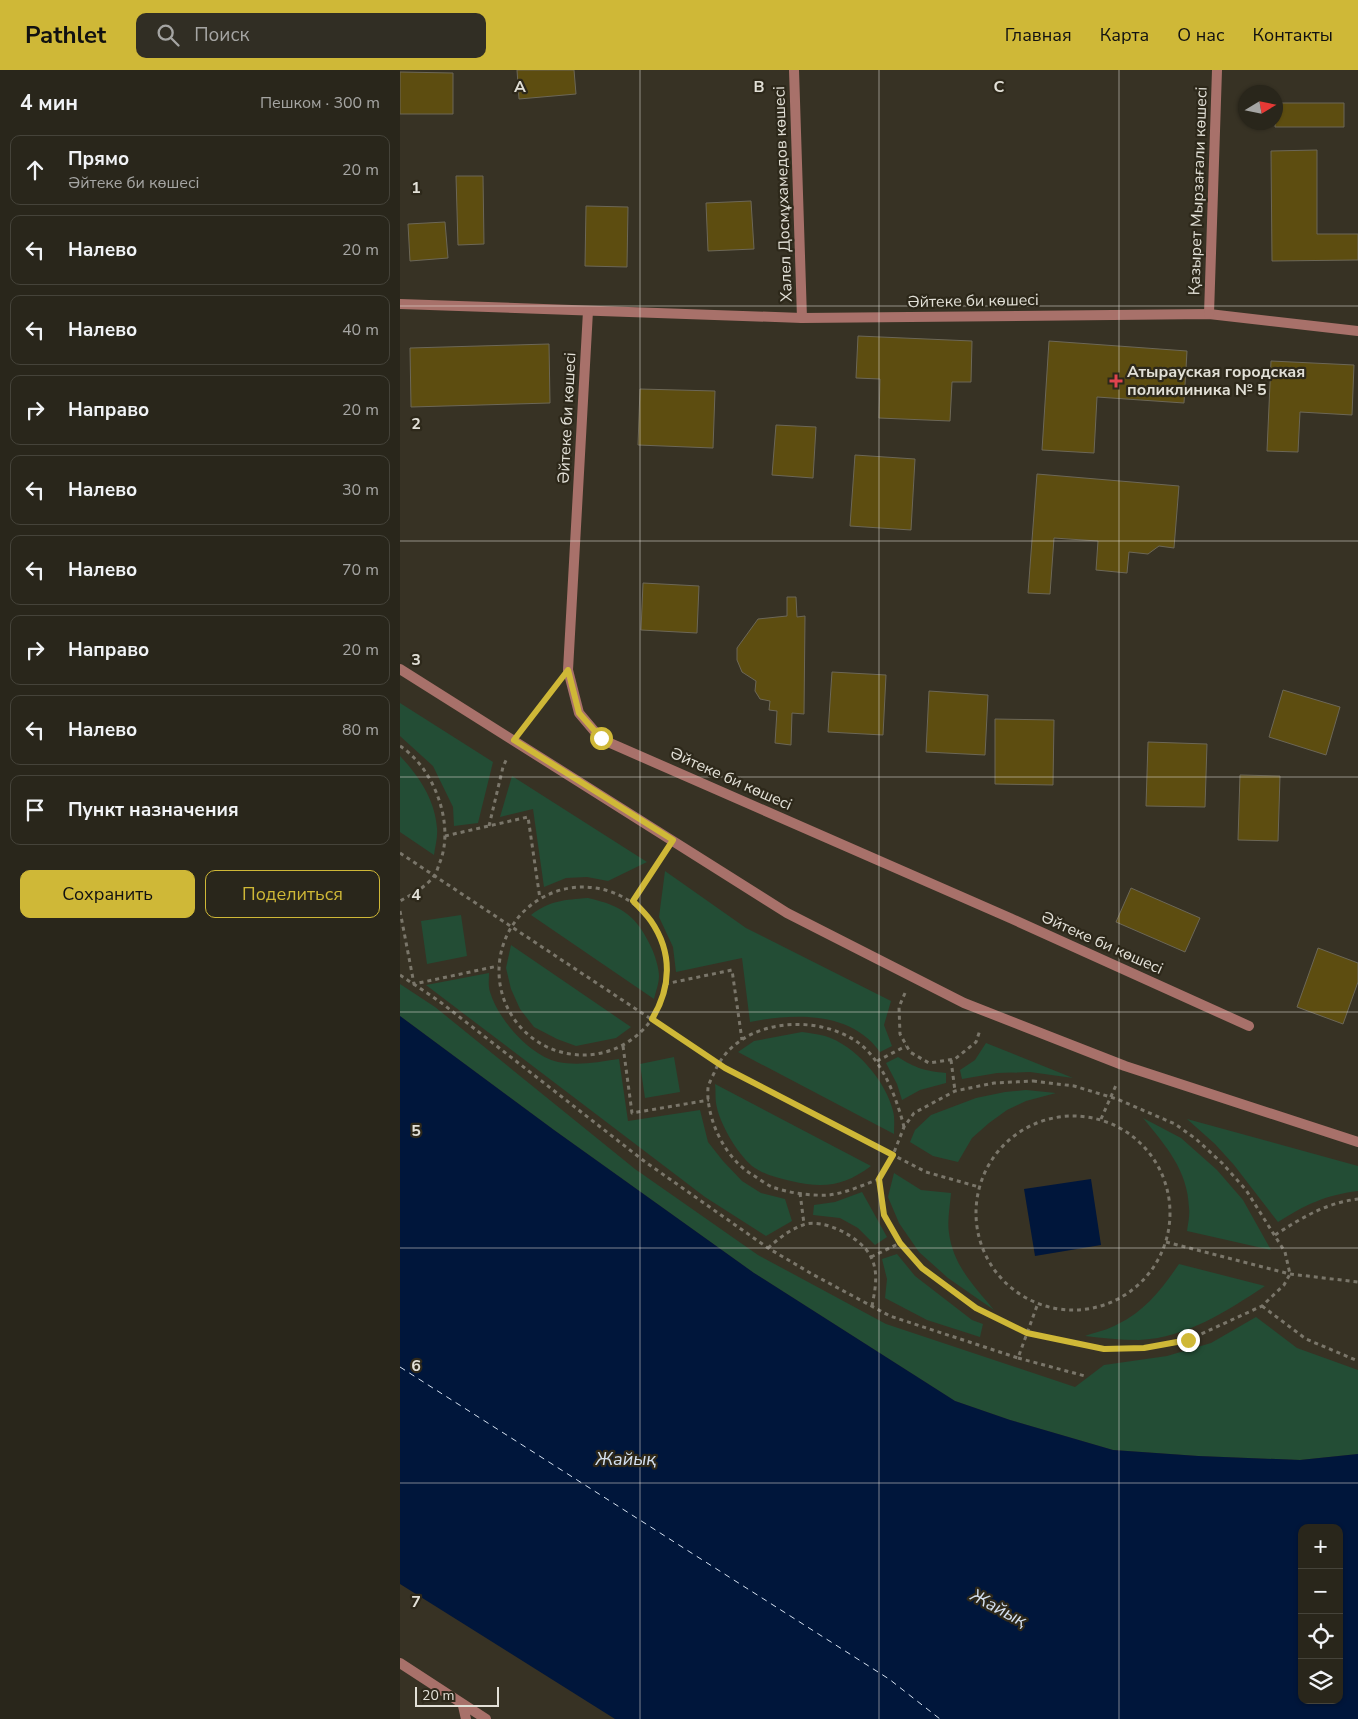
<!DOCTYPE html>
<html lang="ru">
<head>
<meta charset="utf-8">
<style>
  body { margin:0; font-family:"Nunito Sans",sans-serif; background:#312e24; color:#f1f3f6 }
  .controls { position:absolute; right:15px; bottom:15px; display:grid; overflow:hidden; border-radius:10px; box-shadow:0 1px 4px #0004 }
  .controls button { width:45px; height:45px; display:grid; place-items:center; padding:0; border:0; border-bottom:1px solid #45433a; background:#29261b; color:#f1f3f6; font:25px sans-serif }
  .compass { position:absolute; left:838px; top:15px; width:45px; height:45px; border-radius:50%; background:#29261b; box-shadow:0 1px 4px #0004; rotate:80deg }
  .scale { position:absolute; left:15px; bottom:12px; width:84px; box-sizing:border-box; padding-left:5px; border:2px solid #e2e0d7; border-top:0; font-size:14px; line-height:18px; white-space:nowrap; color:#e2e0d7; -webkit-text-stroke:4px #2d281a; paint-order:stroke }
  .stop { position:absolute; width:15px; height:15px; margin:-11px; border:4px solid #cfb837; border-radius:50%; background:#fff }
  .stop.end { background:#cfb837; border-color:#fff; box-shadow:0 1px 5px #0008 }
  .list { margin:0; padding:0; list-style:none }
  h2 { display:flex; justify-content:space-between; align-items:center; height:65px; margin:0; padding:0 20px; font-size:21px }
  h2 small { font-size:16px; font-weight:400; color:#a5a5a3 }
  .list li { display:grid; grid-template-columns:32px 1fr auto; gap:15px; align-items:center; box-sizing:border-box; height:70px; margin:0 10px 10px; padding:0 10px; border:1px solid #45433a; border-radius:10px }
  .list b { display:block; font-size:19px; white-space:nowrap }
  .list p { margin:0; font-size:16px; white-space:nowrap; color:#a5a5a3 }
  .list em { font-size:16px; font-style:normal; color:#a5a5a3 }
  .actions { display:flex; gap:10px; padding:15px 20px }
  .actions a { flex:1; padding:11px 0; border:1px solid #cfb837; border-radius:10px; text-align:center; font-size:18px; color:#cfb837 }
  .actions .main { background:#cfb837; color:#111 }
  .icon { flex:none; width:28px; height:28px; fill:none; stroke:currentColor; stroke-width:2; stroke-linecap:round; stroke-linejoin:round }
  .map { position:relative; flex:none; width:958px; height:1649px; overflow:hidden }
  header { display:flex; align-items:center; gap:30px; box-sizing:border-box; height:70px; padding:0 25px; background:#cfb837; color:#111 }
  header strong { font-size:24px }
  nav { display:flex; gap:28px; margin-inline-start:auto; font-size:18px }
  .search { width:350px; height:45px; background:#312e24; display:flex; align-items:center; gap:12px; box-sizing:border-box; padding:0 18px; border-radius:10px; color:#a5a5a3; font-size:19px }
  main { display:flex }
  aside { flex:1; background:#29261b }
  .map>svg:first-child { display:block }
  .green { fill:#234d35 }
  .water { fill:#00163b; fill-rule:evenodd }
  .lines { fill:none; stroke-linecap:round; stroke-linejoin:round }
  .ferry { stroke:#d4e0f0; stroke-width:1; stroke-dasharray:6 5; stroke-linecap:butt }
  .building { fill:#5d4d10; stroke:#6c6757 }
  .path { stroke:#7a766a; stroke-width:3; stroke-dasharray:4 4; stroke-linecap:butt }
  .pedestrian { stroke:#a8716a; stroke-width:10 }
  .minor { stroke:#a8716a; stroke-width:10 }
  .route { stroke:#cfb837; stroke-width:6 }
  .grid { fill:none; stroke:#e2e0d7; stroke-width:1; stroke-opacity:0.55 }
  .health-dot { fill:#e0444e; stroke:#2d281a; stroke-width:2 }
  .labels { text-anchor:middle; dominant-baseline:central; stroke-width:4.5; stroke-linejoin:round; paint-order:stroke }
  .street-label { font-size:16px; fill:#e2e0d7; stroke:#2d281a }
  .poi-label { font-size:16px; font-weight:bold; fill:#e2e0d7; stroke:#2d281a; text-anchor:start }
  .water-label { font-size:18px; font-style:italic; fill:#d4e0f0; stroke:#2d281a }
  .grid-label { font-size:16px; text-anchor:middle; font-weight:bold; fill:#e2e0d7; stroke:#2d281a; stroke-width:4.5; stroke-linejoin:round; paint-order:stroke }
</style>
</head>
<body>
<header>
<strong>Pathlet</strong>
<div class="search"><svg class="icon" aria-label="search" viewBox="0 0 24 24"><circle cx="10" cy="10" r="6"/><path d="M15 15l6 6"/></svg>Поиск</div>
<nav><a>Главная</a><a>Карта</a><a>О нас</a><a>Контакты</a></nav>
</header>
<main>
<aside>
<h2>4 мин<small>Пешком · 300 m</small></h2>
<ul class="list">
<li><svg class="icon" aria-label="ahead" viewBox="0 0 24 24"><path d="M12 20V5M6 11l6-6 6 6"/></svg><div><b>Прямо</b><p>Әйтеке би көшесі</p></div><em>20 m</em></li>
<li><svg class="icon" aria-label="left" viewBox="0 0 24 24"><path d="M17 20v-9H6M10 6l-5 5 5 5"/></svg><div><b>Налево</b></div><em>20 m</em></li>
<li><svg class="icon" aria-label="left" viewBox="0 0 24 24"><path d="M17 20v-9H6M10 6l-5 5 5 5"/></svg><div><b>Налево</b></div><em>40 m</em></li>
<li><svg class="icon" aria-label="right" viewBox="0 0 24 24"><path d="M7 20v-9h11M14 6l5 5-5 5"/></svg><div><b>Направо</b></div><em>20 m</em></li>
<li><svg class="icon" aria-label="left" viewBox="0 0 24 24"><path d="M17 20v-9H6M10 6l-5 5 5 5"/></svg><div><b>Налево</b></div><em>30 m</em></li>
<li><svg class="icon" aria-label="left" viewBox="0 0 24 24"><path d="M17 20v-9H6M10 6l-5 5 5 5"/></svg><div><b>Налево</b></div><em>70 m</em></li>
<li><svg class="icon" aria-label="right" viewBox="0 0 24 24"><path d="M7 20v-9h11M14 6l5 5-5 5"/></svg><div><b>Направо</b></div><em>20 m</em></li>
<li><svg class="icon" aria-label="left" viewBox="0 0 24 24"><path d="M17 20v-9H6M10 6l-5 5 5 5"/></svg><div><b>Налево</b></div><em>80 m</em></li>
<li><svg class="icon" aria-label="arrive" viewBox="0 0 24 24"><path d="M6 21V4h12l-3 4 3 4H6"/></svg><div><b>Пункт назначения</b></div></li>
</ul>
<div class="actions"><a class="main">Сохранить</a><a>Поделиться</a></div>
</aside>
<div class="map">
<svg width="958" height="1649" viewBox="0 0 958 1649">
  <rect width="100%" height="100%" fill="#373224"/>
  <g class="green">
    <polygon points="0,633 93,692 78,753 54,756 53,737 33,696 0,666"/>
    <path d="M 0,686 C 19,706 35,730 37,758 C 38,767 35,777 34,785 L 0,762 Z"/>
    <polygon points="112,706 247,792 208,811 187,807 166,808 144,817 133,739 100,747"/>
    <path d="M 265,801 L 346,858 L 491,931 L 484,955 L 492,976 L 480,982 C 451,941 395,943 350,952 L 342,888 L 276,902 L 273,877 L 259,847 Z"/>
    <path d="M 188,828 C 223,836 237,846 252,879 C 255,886 259,898 259,906 C 259,913 256,921 254,929 L 131,845 C 151,830 164,830 188,828 Z"/>
    <polygon points="61,845 67,886 27,894 21,851"/>
    <polygon points="111,875 231,957 216,968 176,976 157,969 134,957 120,939 111,919 106,898"/>
    <path d="M 89,903 C 89,909 88,916 90,922 C 98,949 129,985 158,992 C 178,996 198,992 219,989 L 228,1051 L 300,1040 L 308,1072 L 323,1091 L 342,1111 L 361,1123 L 385,1129 L 392,1151 L 366,1166 L 305,1127 L 26,915 Z"/>
    <polygon points="0,914 35,937 235,1099 358,1185 486,1254 675,1317 704,1295 767,1286 811,1273 856,1247 897,1278 958,1300 958,1384 900,1390 798,1386 713,1380 610,1350 555,1331 354,1203 154,1060 0,946"/>
    <path d="M 402,962 C 409,963 418,964 425,966 C 455,975 486,1011 493,1041 C 495,1048 494,1057 494,1064 L 338,982 L 354,971 Z"/>
    <polygon points="586,973 673,1008 630,1002 597,1003 562,1009 560,1000 575,990"/>
    <polygon points="274,987 280,1022 245,1028 240,994"/>
    <path d="M 498,987 C 515,998 525,1001 546,1003 L 546,1013 L 520,1020 L 502,1030 L 497,1014 L 486,993 Z"/>
    <path d="M 315,1014 L 471,1096 C 444,1116 424,1119 391,1111 C 378,1108 364,1105 352,1096 C 337,1083 319,1053 316,1033 C 315,1027 316,1020 315,1014 Z"/>
    <polygon points="626,1020 656,1023 626,1031 607,1040 589,1053 572,1068 558,1092 533,1086 510,1072 515,1060 531,1045 576,1028 605,1022"/>
    <path d="M 743,1048 L 781,1068 L 817,1100 L 843,1130 L 871,1180 L 787,1161 C 788,1154 790,1145 789,1138 C 788,1100 765,1075 743,1048 Z"/>
    <path d="M 787,1049 L 958,1096 L 958,1121 C 925,1125 905,1135 878,1152 L 834,1095 L 815,1074 Z"/>
    <path d="M 494,1103 L 521,1120 L 551,1123 C 550,1136 547,1151 549,1163 C 553,1195 574,1216 594,1240 L 548,1208 L 519,1182 L 499,1153 L 488,1127 Z"/>
    <polygon points="462,1122 487,1167 475,1175 458,1158 440,1148 413,1145 414,1135 435,1132"/>
    <polygon points="497,1184 515,1206 572,1250 583,1254 580,1267 527,1250 485,1228 487,1209 482,1189"/>
    <path d="M 779,1194 L 865,1216 C 827,1241 786,1268 739,1270 C 720,1270 702,1268 685,1266 C 696,1262 708,1260 718,1254 C 745,1241 762,1219 779,1194 Z"/>
  </g>
  <g class="water">
    <path d="M 0,946 L 154,1060 L 354,1203 L 555,1331 L 610,1350 L 713,1380 L 798,1386 L 900,1390 L 958,1384 L 958,1649 L 215,1649 L 0,1514 ZM 902,1458 L 939,1458 L 939,1630 L 902,1630 Z"/>
    <polygon points="691,1109 701,1175 635,1186 624,1119"/>
  </g>
  <g class="lines">
    <polyline class="ferry" points="0,1297 489,1609 540,1649"/>
  </g>
  <g class="building">
    <polygon points="117,0 174,0 176,24 119,29"/>
    <polygon points="0,2 53,3 53,44 0,44"/>
    <polygon points="876,33 944,33 944,57 875,57"/>
    <polygon points="917,80 917,164 958,164 958,190 872,191 871,81"/>
    <polygon points="56,106 83,106 84,174 58,175"/>
    <polygon points="351,131 354,179 308,181 306,133"/>
    <polygon points="186,136 228,137 227,197 185,196"/>
    <polygon points="45,152 48,188 10,191 8,154"/>
    <polygon points="458,266 572,271 571,312 552,312 550,351 479,348 480,309 456,308"/>
    <polygon points="649,271 787,281 784,333 697,327 694,383 642,380"/>
    <polygon points="149,274 150,333 11,337 10,278"/>
    <polygon points="871,291 954,295 952,345 900,342 898,382 867,381"/>
    <polygon points="240,319 315,321 313,378 238,375"/>
    <polygon points="376,355 416,357 413,408 372,405"/>
    <polygon points="455,385 515,389 511,460 450,456"/>
    <polygon points="637,404 779,416 774,478 759,476 748,484 729,482 727,503 696,500 698,471 654,468 650,524 628,523"/>
    <polygon points="243,513 299,516 297,563 241,560"/>
    <polygon points="387,527 396,527 397,547 405,546 404,644 392,643 391,675 375,673 377,641 369,640 370,631 360,629 355,621 356,611 342,602 337,590 337,578 358,549 387,546"/>
    <polygon points="432,602 486,605 483,665 428,662"/>
    <polygon points="883,620 940,637 926,685 869,667"/>
    <polygon points="529,621 588,625 585,685 526,682"/>
    <polygon points="595,649 654,650 653,715 595,714"/>
    <polygon points="748,672 807,674 805,737 746,736"/>
    <polygon points="840,705 880,706 878,771 838,770"/>
    <polygon points="731,818 800,848 785,882 716,852"/>
    <polygon points="918,878 958,893 958,912 943,954 897,937"/>
  </g>
  <g class="lines">
    <g class="path">
      <polyline points="126,655 153,620"/>
      <path d="M 0,676 C 34,698 55,754 40,792 C 38,796 37,803 34,806 C 26,817 11,825 0,831"/>
      <polyline points="89,756 103,697 107,688"/>
      <polyline points="45,766 128,747 140,829"/>
      <polyline points="0,783 325,998 526,1102 579,1117"/>
      <circle cx="183" cy="901" r="84"/>
      <polyline points="233,831 263,786"/>
      <polyline points="0,841 14,914 98,896"/>
      <polyline points="0,905 39,931 244,1091 368,1178 412,1204 490,1246 618,1288 638,1233"/>
      <polyline points="265,914 332,900 342,970"/>
      <polyline points="505,923 499,937 500,964 510,982 529,993 555,989 576,972 580,960"/>
      <polyline points="223,976 232,1043 309,1030"/>
      <polyline points="551,990 555,1021"/>
      <polyline points="477,991 506,976"/>
      <polygon points="633,1011 674,1016 717,1029 775,1054 796,1069 822,1093 846,1120 885,1182 890,1204 884,1215 862,1236 788,1270 744,1278 705,1279 627,1263 576,1239 522,1198 500,1173 483,1145 479,1109 493,1085 504,1057 514,1043 555,1021 594,1013"/>
      <circle cx="673" cy="1143" r="97"/>
      <polyline points="701,1049 717,1013"/>
      <path d="M 479,1109 C 463,1115 446,1123 429,1125 C 411,1126 389,1123 372,1117 C 366,1114 359,1109 353,1105 C 335,1095 321,1074 314,1055 C 310,1043 307,1031 308,1018 C 309,1012 313,1006 315,1001 C 338,948 418,942 460,974 C 483,992 497,1029 504,1057"/>
      <polyline points="400,1123 404,1154"/>
      <path d="M 875,1165 C 901,1148 926,1133 958,1129"/>
      <polyline points="766,1172 890,1204 958,1212"/>
      <path d="M 368,1178 C 378,1169 389,1160 403,1155 C 423,1147 462,1168 471,1187 C 479,1203 475,1220 472,1236"/>
      <polyline points="471,1187 500,1173"/>
      <polyline points="862,1236 906,1269 958,1291"/>
      <polyline points="618,1288 685,1306"/>
    </g>
    <g class="pedestrian">
      <polyline points="0,599 387,843 564,933 725,996 958,1072"/>
      <polyline points="0,1593 86,1649"/>
    </g>
    <g class="minor">
      <polyline points="394,0 402,248"/>
      <polyline points="0,234 402,248 809,244 958,261"/>
      <polyline points="188,241 168,600 179,643 201,669 610,848 849,956"/>
      <polyline points="809,244 817,0"/>
      <polyline points="63,1636 66,1649"/>
    </g>
  </g>
  <g class="lines">
    <path class="route" d="M 201,668 L 179,643 L 168,600 L 114,670 L 273,770 L 233,831 C 239,837 246,844 251,851 C 273,883 271,918 252,949 L 325,998 L 493,1085 L 479,1109 L 484,1145 L 500,1173 L 522,1198 L 576,1238 L 627,1263 L 704,1279 L 744,1278 L 788,1270"/>
  </g>
  <path class="grid" d="M 240,0 L 240,1649M 479,0 L 479,1649M 719,0 L 719,1649M 0,236 L 958,236M 0,471 L 958,471M 0,707 L 958,707M 0,942 L 958,942M 0,1178 L 958,1178M 0,1413 L 958,1413"/>
  <path class="health-dot" d="M713.5 303.5h5v5h5v5h-5v5h-5v-5h-5v-5h5z"/>
  <g class="labels">
    <g class="street-label">
      <text transform="translate(798 121) rotate(-88)">Қазырет Мырзағали көшесі</text>
      <text transform="translate(383 124) rotate(-92)">Халел Досмұхамедов көшесі</text>
      <text transform="translate(573 231) rotate(-1)">Әйтеке би көшесі</text>
      <text transform="translate(167 348) rotate(-87)">Әйтеке би көшесі</text>
      <text transform="translate(331 709) rotate(24)">Әйтеке би көшесі</text>
      <text transform="translate(702 873) rotate(24)">Әйтеке би көшесі</text>
    </g>
    <g class="poi-label">
      <text x="727" y="302">Атырауская городская<tspan x="727" dy="18">поликлиника № 5</tspan></text>
    </g>
    <g class="water-label">
      <text x="226" y="1389">Жайық</text>
      <text transform="translate(599 1538) rotate(28)">Жайық</text>
    </g>
  </g>
  <g class="grid-label">
    <text x="120" y="22">A</text>
    <text x="359" y="22">B</text>
    <text x="599" y="22">C</text>
    <text x="16" y="123">1</text>
    <text x="16" y="359">2</text>
    <text x="16" y="595">3</text>
    <text x="16" y="830">4</text>
    <text x="16" y="1066">5</text>
    <text x="16" y="1301">6</text>
    <text x="16" y="1537">7</text>
  </g>
</svg>
<div class="controls">
<button>+</button>
<button>−</button>
<button><svg class="icon" aria-label="locate" viewBox="0 0 24 24"><circle cx="12" cy="12" r="6"/><path d="M12 2v4M12 18v4M2 12h4M18 12h4"/></svg></button>
<button><svg class="icon" aria-label="layers" viewBox="0 0 24 24"><path d="M12 4l9 5-9 5-9-5zM3 14l9 5 9-5"/></svg></button>
</div>
<svg class="compass" viewBox="-18 -18 36 36"><path d="M0-13l5 13h-10z" fill="#e53935"/><path d="M0 13l5-13h-10z" fill="#a5a5a3"/></svg>
<div class="scale">20 m</div>
<div class="stop" style="left:201px;top:668px"></div>
<div class="stop end" style="left:788px;top:1270px"></div>
</div>
</main>
</body>
</html>
